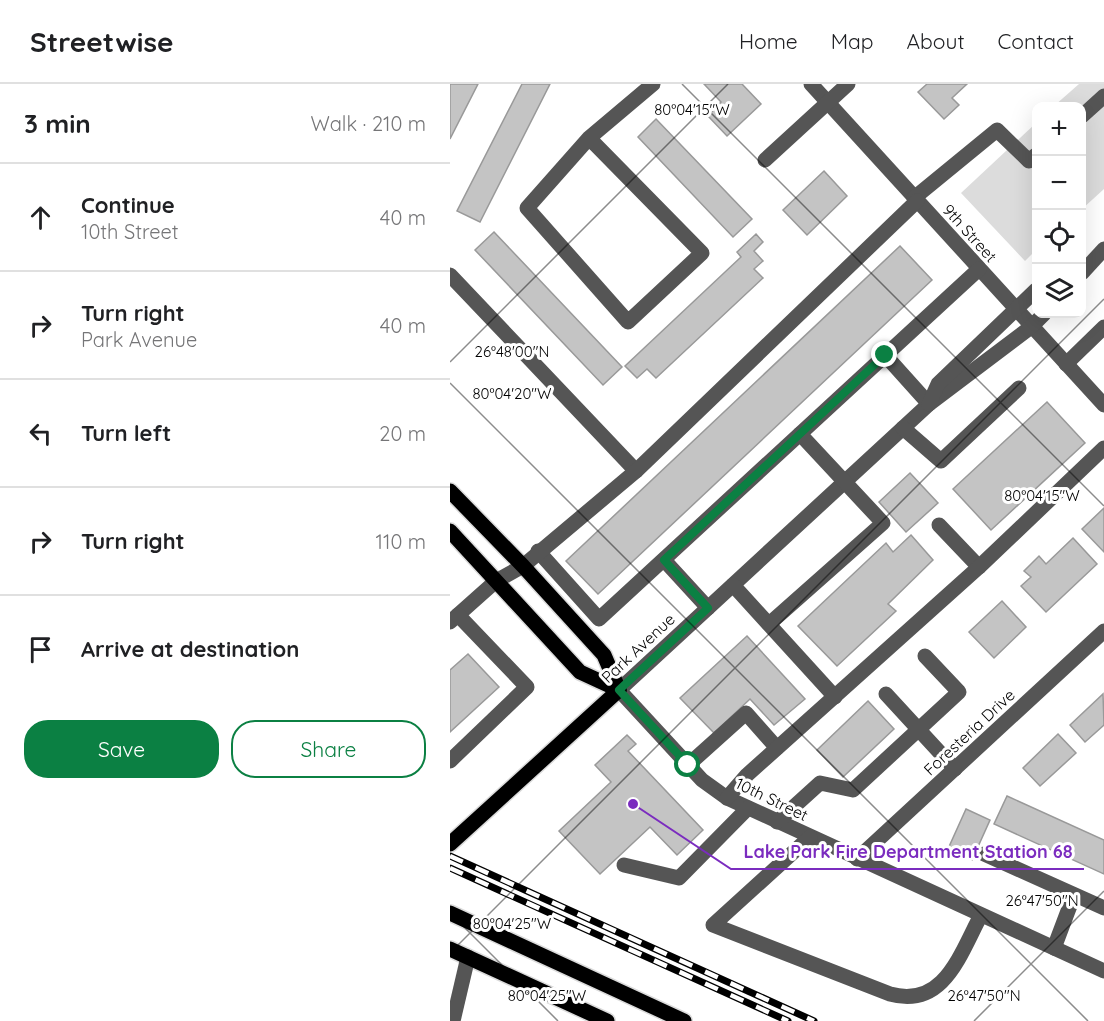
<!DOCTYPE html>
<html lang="en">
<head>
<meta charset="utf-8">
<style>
  body { margin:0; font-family:Quicksand,sans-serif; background:#f2f2f2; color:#202124 }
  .controls { position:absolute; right:18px; top:18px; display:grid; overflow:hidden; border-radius:12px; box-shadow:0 6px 24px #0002 }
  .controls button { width:54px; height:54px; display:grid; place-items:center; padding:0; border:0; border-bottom:2px solid #e0e0e0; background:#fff; color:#202124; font:30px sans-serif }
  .stop { position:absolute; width:18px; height:18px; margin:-14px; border:4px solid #0b8043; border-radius:50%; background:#fff }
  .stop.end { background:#0b8043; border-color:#fff; box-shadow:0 2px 6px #0008 }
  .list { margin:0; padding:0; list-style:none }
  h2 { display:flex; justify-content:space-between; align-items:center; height:78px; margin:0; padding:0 24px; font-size:26px }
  h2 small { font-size:20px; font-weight:400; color:#757577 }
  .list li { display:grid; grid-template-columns:39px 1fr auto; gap:18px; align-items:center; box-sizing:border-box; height:108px; padding:0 24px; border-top:2px solid #e0e0e0 }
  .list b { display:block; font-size:22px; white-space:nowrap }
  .list p { margin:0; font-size:20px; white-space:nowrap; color:#757577 }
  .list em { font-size:20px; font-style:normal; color:#757577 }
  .actions { display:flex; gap:12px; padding:18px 24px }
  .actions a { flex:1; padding:14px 0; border:2px solid #0b8043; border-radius:24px; text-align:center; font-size:21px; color:#0b8043 }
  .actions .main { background:#0b8043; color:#fff }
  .icon { flex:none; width:33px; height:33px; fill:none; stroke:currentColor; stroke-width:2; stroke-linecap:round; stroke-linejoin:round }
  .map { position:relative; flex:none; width:654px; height:937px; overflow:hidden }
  header { display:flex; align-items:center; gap:36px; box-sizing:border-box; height:84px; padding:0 30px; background:#fff; border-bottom:2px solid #e0e0e0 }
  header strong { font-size:28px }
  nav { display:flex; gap:33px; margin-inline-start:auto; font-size:21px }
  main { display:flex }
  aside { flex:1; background:#fff }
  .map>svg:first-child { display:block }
  .green { fill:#dcdcdc }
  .building { fill:#c4c4c4; stroke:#999; stroke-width:1.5 }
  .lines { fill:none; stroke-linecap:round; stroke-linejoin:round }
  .major-casing { stroke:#dbdbdb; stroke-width:18 }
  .minor { stroke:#555; stroke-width:15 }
  .major { stroke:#000; stroke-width:15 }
  .rail-casing { stroke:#000; stroke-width:7 }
  .rail { stroke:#fff; stroke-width:4.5; stroke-dasharray:14; stroke-linecap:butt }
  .route { stroke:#0b8043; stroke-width:8 }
  .ticks { fill:none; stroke:#000; stroke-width:1.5; stroke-opacity:0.45 }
  .labels { text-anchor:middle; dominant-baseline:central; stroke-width:6; stroke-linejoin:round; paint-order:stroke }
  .street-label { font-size:16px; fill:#000; stroke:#fff }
  .ticks-label { font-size:15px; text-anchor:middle; fill:#000; stroke:#fff; stroke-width:6; stroke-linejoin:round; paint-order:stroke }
  .leader { fill:none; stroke:#7b2cbf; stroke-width:2 }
  .callout-dot { fill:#7b2cbf; stroke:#fff; stroke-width:2 }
  .callout-label { font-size:18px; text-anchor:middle; font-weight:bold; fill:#7b2cbf; stroke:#fff; stroke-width:6; stroke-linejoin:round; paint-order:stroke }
</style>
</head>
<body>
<header>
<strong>Streetwise</strong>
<nav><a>Home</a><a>Map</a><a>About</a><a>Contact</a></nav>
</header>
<main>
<aside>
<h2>3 min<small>Walk · 210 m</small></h2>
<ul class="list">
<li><svg class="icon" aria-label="ahead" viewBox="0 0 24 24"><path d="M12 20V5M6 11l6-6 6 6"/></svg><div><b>Continue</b><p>10th Street</p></div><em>40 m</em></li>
<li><svg class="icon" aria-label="right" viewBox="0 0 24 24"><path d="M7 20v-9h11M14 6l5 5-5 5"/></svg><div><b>Turn right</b><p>Park Avenue</p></div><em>40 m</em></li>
<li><svg class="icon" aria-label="left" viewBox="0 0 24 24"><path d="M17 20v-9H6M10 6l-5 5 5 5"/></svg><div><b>Turn left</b></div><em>20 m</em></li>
<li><svg class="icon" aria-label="right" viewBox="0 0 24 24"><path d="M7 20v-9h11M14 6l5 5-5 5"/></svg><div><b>Turn right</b></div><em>110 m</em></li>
<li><svg class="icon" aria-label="arrive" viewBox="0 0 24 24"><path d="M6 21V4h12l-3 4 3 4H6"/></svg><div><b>Arrive at destination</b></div></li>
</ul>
<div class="actions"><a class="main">Save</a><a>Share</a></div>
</aside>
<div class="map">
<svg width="654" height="937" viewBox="0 0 654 937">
  <rect width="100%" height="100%" fill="#fff"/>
  <g class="green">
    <polygon points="629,0 654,0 654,105 632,125 632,22 604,22"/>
    <polygon points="586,39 586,166 575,177 511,109"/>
  </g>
  <g class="building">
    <polygon points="0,0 28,0 0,55"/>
    <polygon points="72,0 100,0 30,138 7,127"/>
    <polygon points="254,0 292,0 311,20 277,52 258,32 271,18"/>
    <polygon points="477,0 517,0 502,14 509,21 494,35 468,8"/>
    <polygon points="206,35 302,135 283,153 188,53"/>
    <polygon points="374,87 397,112 357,151 333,126"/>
    <polygon points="44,148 172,283 153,301 25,166"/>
    <polygon points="306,150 313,158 304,167 313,177 304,185 313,194 206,294 197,285 187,294 175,282 291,173 287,168"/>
    <polygon points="450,162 482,196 148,510 116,477"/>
    <polygon points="597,318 635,359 541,446 503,405"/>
    <polygon points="460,389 488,419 456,448 429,418"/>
    <polygon points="654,424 654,468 632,445"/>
    <polygon points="461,451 483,476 438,520 446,527 387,582 348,542 436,459 443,468"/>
    <polygon points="623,454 647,480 596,528 571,502 581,493 574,487 589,472 596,480"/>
    <polygon points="552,517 576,543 544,574 519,548"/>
    <polygon points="297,552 355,615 324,641 300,615 264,649 230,614"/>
    <polygon points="18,570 49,603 0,648 0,586"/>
    <polygon points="653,610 654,641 635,658 620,641"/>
    <polygon points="418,617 444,645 393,693 367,666"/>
    <polygon points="608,650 626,669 590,702 573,684"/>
    <polygon points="177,651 186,660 178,667 253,746 227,771 200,743 150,790 109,747 161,698 145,681"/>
    <polygon points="557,712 654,756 654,790 544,740"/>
    <polygon points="516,725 540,736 522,776 498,765"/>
  </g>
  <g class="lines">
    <defs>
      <g id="major">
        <polyline points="0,407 73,482 154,571 169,606"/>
        <polyline points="0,447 130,588 169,606"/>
        <polyline points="0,760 169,606"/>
        <polyline points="0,829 234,937"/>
        <polyline points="0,865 157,937"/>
      </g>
    </defs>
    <use href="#major" class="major-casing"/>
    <g class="minor">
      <polyline points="361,0 654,321"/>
      <polyline points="632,32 654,12"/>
      <polyline points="139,54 252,169 178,238 77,124 139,54 203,0"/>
      <polyline points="315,76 398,0"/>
      <polyline points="464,114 547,46 579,77 586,71"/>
      <polyline points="632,189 654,165"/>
      <polyline points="0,191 186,387"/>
      <polyline points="594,230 581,243 479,320 169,606 252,696 277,714 654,887"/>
      <polyline points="435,271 479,320"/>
      <polyline points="616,280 654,243"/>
      <polyline points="479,320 488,300 586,206"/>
      <polyline points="453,344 491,377 569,304"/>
      <polyline points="489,441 529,483"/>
      <polyline points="88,467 149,535 529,185"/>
      <polyline points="214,476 258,524"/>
      <polyline points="283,501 385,613"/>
      <polyline points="0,538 46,497 73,482 186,387 467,117"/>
      <polyline points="319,540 433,439 350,350"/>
      <polyline points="436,610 505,685"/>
      <polyline points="0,677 77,603 8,531"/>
      <polyline points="238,681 296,629 327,664"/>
      <polyline points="277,714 297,691 529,483 654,364"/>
      <polyline points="327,738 370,699 403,706 509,608 475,572"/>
      <path d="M 360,753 L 263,841 L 440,910 C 494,925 510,870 531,831"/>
      <polyline points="534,770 654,824"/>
      <polyline points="407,775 654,547"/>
      <polyline points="174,781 229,794 298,724"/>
      <polyline points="604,864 624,811"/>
      <polyline points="3,937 18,873"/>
    </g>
    <use href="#major" class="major"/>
    <defs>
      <g id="rail">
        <polyline points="0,772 364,937"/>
        <polyline points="0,784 338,937"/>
      </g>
    </defs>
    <use href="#rail" class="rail-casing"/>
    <use href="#rail" class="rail"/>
  </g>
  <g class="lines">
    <polyline class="route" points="238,681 169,606 258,524 214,476 435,271"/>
  </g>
  <path class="ticks" d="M 232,0 L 654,422M 0,278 L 278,0M 0,299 L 638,937M 0,829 L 108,937M 0,869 L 654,215M 524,937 L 654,807"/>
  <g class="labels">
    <g class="street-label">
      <text transform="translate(520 149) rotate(48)">9th Street</text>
      <text transform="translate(188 564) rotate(-43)">Park Avenue</text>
      <text transform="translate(519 648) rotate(-43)">Foresteria Drive</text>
      <text transform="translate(322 715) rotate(26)">10th Street</text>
    </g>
  </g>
  <g class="ticks-label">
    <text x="242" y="31">80°04'15"W</text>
    <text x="62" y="273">26°48'00"N</text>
    <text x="62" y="315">80°04'20"W</text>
    <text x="592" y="417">80°04'15"W</text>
    <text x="592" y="822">26°47'50"N</text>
    <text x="62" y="845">80°04'25"W</text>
    <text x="534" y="917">26°47'50"N</text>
    <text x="97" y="917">80°04'25"W</text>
  </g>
  <path class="leader" d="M183 720L281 785H634"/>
  <circle class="callout-dot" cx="183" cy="720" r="6"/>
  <g class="callout-label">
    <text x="458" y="774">Lake Park Fire Department Station 68</text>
  </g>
</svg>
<div class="controls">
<button>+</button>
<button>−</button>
<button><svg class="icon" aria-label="locate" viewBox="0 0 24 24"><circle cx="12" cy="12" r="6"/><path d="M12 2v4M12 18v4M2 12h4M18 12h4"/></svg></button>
<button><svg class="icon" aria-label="layers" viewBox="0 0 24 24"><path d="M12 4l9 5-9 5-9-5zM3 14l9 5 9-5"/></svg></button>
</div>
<div class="stop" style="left:238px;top:681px"></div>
<div class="stop end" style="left:435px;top:271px"></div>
</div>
</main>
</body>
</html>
